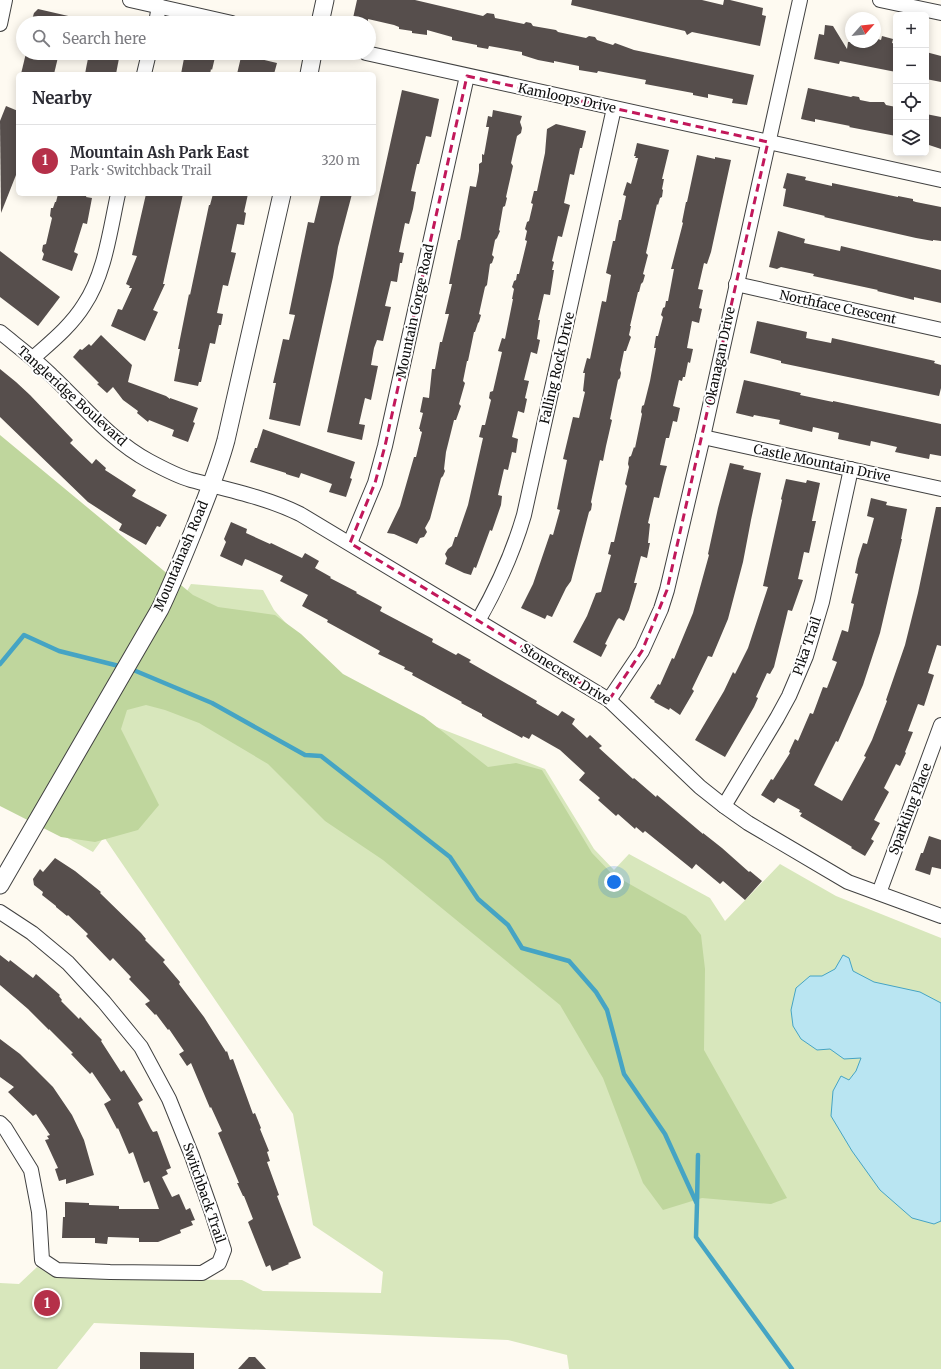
<!DOCTYPE html>
<html lang="en">
<head>
<meta charset="utf-8">
<style>
  body { margin:0; font-family:Merriweather,serif; background:#f7f7f7; color:#2b2b33 }
  .controls { position:absolute; right:12px; top:12px; display:grid; overflow:hidden; border-radius:6px; box-shadow:0 2px 10px #0003 }
  .controls button { width:36px; height:36px; display:grid; place-items:center; padding:0; border:0; border-bottom:1px solid #e1e1e2; background:#fff; color:#2b2b33; font:20px sans-serif }
  .compass { position:absolute; left:845px; top:12px; width:36px; height:36px; border-radius:50%; background:#fff; box-shadow:0 2px 10px #0003; rotate:63deg }
  .you { position:absolute; left:614px; top:882px; width:14px; height:14px; margin:-10px; border:3px solid #fff; border-radius:50%; background:#1a73e8; box-shadow:0 0 0 6px #1a73e833 }
  .badge { display:grid; place-items:center; width:26px; height:26px; border-radius:50%; background:#b53049; color:#fff; font-size:13px; font-weight:700 }
  .pin { position:absolute; translate:-50% -50%; border:2px solid #fff; box-shadow:0 1px 4px #0006 }
  .list { margin:0; padding:0; list-style:none }
  h2 { display:flex; justify-content:space-between; align-items:center; height:52px; margin:0; padding:0 16px; font-size:17px }
  h2 small { font-size:13px; font-weight:400; color:#7c7c81 }
  .list li { display:grid; grid-template-columns:26px 1fr auto; gap:12px; align-items:center; box-sizing:border-box; height:72px; padding:0 16px; border-top:1px solid #e1e1e2 }
  .list b { display:block; font-size:15px; white-space:nowrap }
  .list p { margin:0; font-size:13px; white-space:nowrap; color:#7c7c81 }
  .list em { font-size:13px; font-style:normal; color:#7c7c81 }
  .icon { flex:none; width:22px; height:22px; fill:none; stroke:currentColor; stroke-width:2; stroke-linecap:round; stroke-linejoin:round }
  .map { position:relative; flex:none; width:941px; height:1369px; overflow:hidden }
  .search { position:absolute; background:#fff; box-shadow:0 2px 10px #0003; left:16px; top:16px; width:360px; height:44px; display:flex; align-items:center; gap:10px; box-sizing:border-box; padding:0 14px; border-radius:22px; color:#7c7c81; font-size:15px }
  .panel { position:absolute; background:#fff; box-shadow:0 2px 10px #0003; left:16px; top:72px; width:360px; height:124px; border-radius:6px }
  .map>svg:first-child { display:block }
  .green { fill:#d8e7bc }
  .forest { fill:#bfd69d }
  .water { fill:#b9e5f2; stroke:#45a4c4 }
  .lines { fill:none; stroke-linecap:round; stroke-linejoin:round }
  .stream { stroke:#45a4c4; stroke-width:4.5 }
  .building { fill:#564e4c }
  .minor-casing { stroke:#414141; stroke-width:16 }
  .tertiary-casing { stroke:#414141; stroke-width:19 }
  .minor { stroke:#fff; stroke-width:14 }
  .tertiary { stroke:#fff; stroke-width:17 }
  .marked { fill:none; stroke:#c2185b; stroke-width:3; stroke-dasharray:8 5; stroke-linejoin:round }
  .labels { text-anchor:middle; dominant-baseline:central; stroke-width:4; stroke-linejoin:round; paint-order:stroke }
  .street-label { font-size:13px; fill:#0e0e0e; stroke:#fff }
</style>
</head>
<body>
<div class="map">
<svg width="941" height="1369" viewBox="0 0 941 1369">
  <rect width="100%" height="100%" fill="#fefaf1"/>
  <polygon class="green" points="191,584 263,590 274,610 348,691 385,707 545,769 594,849 614,870 629,854 710,898 725,921 780,864 836,896 941,938 941,1369 569,1369 567,1355 508,1340 94,1323 57,1369 0,1369 0,1283 19,1284 37,1267 56,1277 92,1279 242,1280 263,1291 381,1293 383,1272 313,1225 293,1114 104,837 93,852 51,829"/>
  <polygon class="forest" points="0,435 193,595 218,607 275,615 301,634 343,674 424,717 488,767 516,763 542,770 592,853 612,874 686,916 701,935 705,969 704,1050 787,1198 771,1204 702,1198 663,1210 643,1183 603,1078 560,1005 383,860 325,821 268,764 199,723 165,710 146,705 127,710 121,729 159,805 138,830 95,842 61,837 0,806"/>
  <polygon class="water" points="843,955 849,958 853,971 874,982 920,992 941,1003 941,1221 934,1224 912,1218 880,1190 852,1151 831,1116 833,1091 841,1076 849,1080 856,1071 861,1058 844,1059 830,1049 817,1050 801,1039 793,1026 791,1010 796,988 810,976 822,976 835,969"/>
  <g class="lines">
    <g class="stream">
      <polyline points="0,664 24,635 59,651 131,669 212,703 305,755 321,756 450,857 478,899 508,925 522,948 569,961 596,992 607,1010 624,1074 665,1134 697,1204 696,1237 792,1369"/>
      <polyline points="697,1203 698,1155"/>
    </g>
  </g>
  <g class="building">
    <polygon points="357,0 415,0 483,16 487,13 494,14 495,18 524,24 526,22 531,23 533,26 556,30 558,32 586,38 589,36 595,37 597,40 613,45 615,43 634,50 754,75 747,105 732,103 733,99 708,94 708,98 693,95 693,93 645,84 646,80 598,71 597,73 579,70 579,66 554,61 554,63 538,60 522,55 522,52 489,46 488,49 477,47 477,45 452,40 452,37 427,30 427,35 412,33 412,31 399,29 399,27 394,25 368,19 368,22 353,18"/>
    <polygon points="572,0 702,0 723,5 724,0 730,0 763,8 762,15 766,16 760,46 692,32 687,35 685,31 571,5"/>
    <polygon points="38,9 77,18 77,23 31,23 34,13"/>
    <polygon points="825,25 833,26 847,49 848,42 875,42 875,38 881,40 882,36 893,39 892,43 896,44 896,72 840,61 839,64 814,59 819,34 824,35"/>
    <polygon points="926,52 941,56 941,82 926,79"/>
    <polygon points="26,53 59,53 54,74 21,74"/>
    <polygon points="89,53 120,53 116,74 85,74"/>
    <polygon points="185,53 216,53 212,70 211,69 210,74 181,74"/>
    <polygon points="241,57 255,60 256,58 277,63 274,74 237,74"/>
    <polygon points="808,88 851,97 853,96 859,97 860,100 870,102 884,102 886,105 896,107 896,136 849,127 850,126 815,119 815,122 801,119"/>
    <polygon points="402,90 439,99 431,137 426,136 419,164 417,164 411,191 416,192 413,209 409,224 405,223 399,252 404,253 402,263 400,263 397,282 391,281 385,306 391,307 383,341 377,340 374,348 371,365 378,366 371,400 365,398 359,424 365,425 362,440 327,432"/>
    <polygon points="6,106 18,111 18,170 1,213 0,121"/>
    <polygon points="493,110 522,116 520,122 522,128 521,133 517,136 511,163 513,166 506,197 507,198 505,206 503,207 499,230 500,231 497,238 495,240 492,255 494,257 492,263 490,264 487,285 485,287 479,314 481,315 479,322 478,323 475,332 474,332 468,361 467,361 463,381 465,383 459,404 461,406 456,420 454,420 446,452 444,469 445,471 443,476 441,478 430,519 425,528 427,532 424,537 420,538 417,544 394,534 387,533 400,506 414,457 416,457 422,432 420,431 420,429 419,429 423,413 420,412 423,397 429,398 432,369 435,369 440,342 442,342 449,314 445,314 452,284 449,284 458,240 460,240 470,186 476,187 479,171 479,164 482,162 482,154 484,155 489,127 486,127 488,116 492,117"/>
    <polygon points="926,114 941,117 941,149 926,144"/>
    <polygon points="556,124 586,131 582,148 580,148 574,175 570,174 564,203 570,205 562,237 558,236 552,261 554,262 552,270 554,270 550,295 544,294 538,320 540,320 537,339 540,340 537,354 531,352 524,380 529,381 525,398 527,399 524,413 518,411 512,437 518,439 516,453 512,452 508,470 504,469 498,495 502,496 501,505 492,531 490,530 476,568 474,567 471,575 464,573 445,564 447,558 445,554 448,549 452,546 455,537 457,537 468,505 483,438 479,437 482,425 485,425 491,400 489,398 490,392 493,391 502,352 498,351 502,338 505,339 513,299 512,299 514,289 512,287 514,281 516,280 517,274 519,274 527,241 525,240 527,231 525,229 527,222 529,221 533,204 531,203 534,191 537,191 545,153 547,129"/>
    <polygon points="637,143 669,150 662,179 664,179 662,189 663,190 662,197 660,198 658,205 657,204 646,253 648,255 643,274 645,275 643,282 641,284 639,292 638,292 630,326 631,326 629,335 631,337 626,351 624,351 620,370 621,373 620,378 618,380 610,419 612,420 606,446 603,461 600,460 591,502 592,504 591,510 589,512 571,581 566,588 552,617 547,615 545,619 521,608 533,584 550,534 553,535 560,510 557,509 567,460 563,459 573,417 579,418 585,392 583,391 585,373 583,373 587,358 590,359 602,301 606,302 611,275 606,273 613,241 615,241 619,220 621,220 626,196 623,195 627,182 631,184 638,158 635,158 636,156 634,156"/>
    <polygon points="697,155 715,159 715,157 731,160 711,252 707,264 704,263 698,289 703,290 699,308 702,309 699,323 692,321 687,348 693,349 690,363 688,362 685,377 683,377 682,381 679,380 673,406 680,408 677,422 673,421 669,438 666,438 660,465 667,466 664,477 659,498 654,497 648,523 650,524 648,543 650,543 647,558 641,556 634,583 637,583 629,610 624,621 619,618 617,620 605,644 607,645 601,657 573,642 587,616 596,593 601,592 611,555 608,554 611,542 614,542 627,486 625,484 629,467 628,464 629,457 631,456 634,447 635,448 642,414 641,412 642,406 644,405 650,381 656,348 654,348 656,336 658,336 663,317 661,315 663,308 665,307 666,301 668,301 674,269 671,269 683,223 682,222 686,202 687,202"/>
    <polygon points="787,173 806,177 805,180 832,186 832,183 898,197 898,196 913,199 913,201 916,202 941,207 941,241 933,240 933,241 916,238 824,217 825,216 783,206 786,189 783,188"/>
    <polygon points="58,194 87,194 86,197 92,198 87,224 83,223 74,252 78,254 72,271 42,260 44,254 42,251 43,245 46,244 52,218 50,216 51,208 53,208 55,202 56,202"/>
    <polygon points="146,194 183,194 163,284 165,284 153,310 158,312 145,341 111,326 118,309 122,310 132,288 129,288 130,286 126,284 137,256 132,255"/>
    <polygon points="213,194 248,194 244,212 246,213 244,225 237,224 231,252 236,253 228,286 223,285 217,313 223,314 221,325 219,325 215,344 210,343 201,382 199,382 198,386 174,381 180,349 178,349 189,294 190,295 209,205 210,205"/>
    <polygon points="321,194 352,194 338,247 333,277 300,426 269,419 276,383 273,383 283,339 289,340 295,315 289,314 308,222 314,223"/>
    <polygon points="778,231 805,239 804,243 840,251 841,246 941,270 941,303 914,297 914,300 877,291 878,290 813,276 814,274 781,267 777,269 769,267"/>
    <polygon points="0,251 60,297 38,326 0,297"/>
    <polygon points="757,321 807,332 806,338 831,343 832,338 935,361 934,363 941,365 941,388 939,396 781,363 781,361 750,353"/>
    <polygon points="101,335 132,365 128,382 166,396 170,399 170,398 198,408 193,422 195,423 188,442 172,436 174,430 149,420 148,422 137,413 138,411 123,400 113,387 107,393 97,384 99,383 73,357 80,349 82,350 89,344 91,346"/>
    <polygon points="0,369 16,382 30,395 73,440 70,443 92,464 96,459 106,468 105,470 136,490 132,496 167,515 160,527 157,526 146,545 119,530 122,524 88,502 0,417"/>
    <polygon points="744,380 801,393 800,395 833,402 833,401 941,424 941,456 930,454 929,459 895,452 897,447 871,441 870,446 838,439 839,433 813,427 812,432 779,424 780,420 754,415 753,417 736,413"/>
    <polygon points="263,429 355,462 350,478 352,479 346,497 329,492 332,484 301,473 299,478 286,474 286,473 250,462 255,448 257,448"/>
    <polygon points="730,463 744,466 743,469 761,473 751,520 743,562 728,619 712,657 708,656 692,689 694,691 680,715 670,708 669,710 654,702 655,701 650,698 658,684 660,685 672,658 674,659 693,613 709,555 708,554 718,508"/>
    <polygon points="786,479 806,483 807,480 820,483 812,521 816,521 809,553 804,552 798,579 803,580 792,611 788,610 774,667 770,674 767,673 756,697 758,698 754,707 725,757 695,740 724,691 733,672 735,674 748,648 768,587 763,586 782,500 781,499"/>
    <polygon points="871,498 887,502 886,505 907,509 901,539 902,539 880,633 863,685 838,742 836,741 814,785 842,801 866,757 864,756 872,740 887,701 886,700 905,645 918,593 936,507 941,507 941,646 937,645 928,673 934,675 924,706 918,704 908,731 913,732 905,752 906,753 900,766 896,764 884,788 889,792 874,820 880,823 871,839 874,841 865,856 851,848 852,847 800,816 802,813 799,812 800,810 778,798 774,803 761,795 771,779 773,780 790,753 789,752 795,739 798,741 810,713 813,714 823,687 827,688 837,662 832,660 842,630 848,632 854,604 851,603 858,574 855,573 858,559 863,543 867,544 874,518 867,516"/>
    <polygon points="231,522 247,529 246,533 270,544 271,543 302,558 305,553 319,561 315,568 331,577 330,578 357,592 356,593 382,607 380,611 433,639 432,642 456,655 458,653 471,660 469,662 537,701 536,703 558,716 562,711 575,719 572,724 587,738 590,735 602,746 599,748 633,779 634,778 656,797 657,795 703,834 703,833 722,848 749,872 750,871 762,881 745,900 723,881 720,884 696,864 692,869 645,831 643,833 636,827 635,829 618,814 616,816 598,800 600,798 579,780 585,773 560,750 532,734 529,739 523,736 522,738 489,720 482,716 482,714 461,703 462,702 412,675 413,673 404,669 405,667 378,654 380,651 327,622 328,620 302,606 308,595 280,581 283,576 248,560 245,559 242,566 220,556 226,542 224,539"/>
    <polygon points="929,836 941,840 941,869 932,867 930,875 915,870 921,853 923,853"/>
    <polygon points="55,858 75,871 101,892 100,893 141,933 146,939 145,940 165,960 163,962 180,982 179,984 204,1017 226,1052 227,1051 230,1060 233,1059 253,1114 255,1113 261,1128 260,1129 269,1151 267,1152 270,1161 267,1162 279,1195 277,1196 301,1258 288,1263 289,1264 272,1271 270,1265 266,1267 248,1222 253,1219 244,1196 243,1196 237,1183 239,1183 218,1133 222,1131 211,1107 210,1108 191,1063 187,1066 179,1054 184,1051 169,1029 168,1030 156,1014 155,1015 145,1004 150,1001 129,979 131,977 113,958 110,961 86,936 88,934 68,915 67,916 56,907 56,906 42,895 43,892 34,885 33,879 40,869 43,872"/>
    <polygon points="0,955 9,962 10,960 33,978 36,974 60,995 59,996 62,1000 61,1001 79,1019 80,1017 102,1040 101,1041 121,1072 124,1070 143,1100 138,1103 151,1129 153,1132 157,1131 171,1168 166,1170 168,1174 162,1177 172,1197 179,1194 186,1210 190,1208 195,1220 191,1221 193,1225 180,1230 181,1233 158,1242 139,1242 139,1238 108,1237 107,1244 95,1243 95,1238 62,1238 63,1217 65,1217 65,1202 89,1203 89,1205 119,1206 119,1209 159,1209 149,1181 144,1183 133,1152 129,1154 118,1128 117,1129 104,1104 111,1100 92,1072 90,1074 71,1054 73,1053 49,1029 49,1030 28,1009 0,985"/>
    <polygon points="0,1039 20,1054 53,1087 72,1115 84,1140 94,1175 66,1184 66,1179 59,1181 55,1169 58,1168 45,1140 49,1139 47,1136 50,1135 36,1114 33,1116 8,1092 14,1087 0,1077"/>
    <polygon points="140,1352 194,1353 194,1369 140,1369"/>
    <polygon points="249,1357 255,1357 266,1369 238,1369"/>
  </g>
  <g class="lines">
    <defs>
      <g id="minor">
        <polyline points="130,0 232,23"/>
        <polyline points="880,0 941,13"/>
        <polyline points="156,23 159,6"/>
        <polyline points="0,24 5,0"/>
        <polyline points="366,53 941,180"/>
        <polyline points="144,74 149,53"/>
        <polyline points="736,284 941,330"/>
        <path d="M 0,332 C 17,346 35,359 51,375 C 82,404 111,441 149,461 C 162,468 177,476 191,480 C 229,490 265,497 300,514 L 609,700 L 700,787 L 724,806 L 748,823 L 848,882 L 941,916"/>
        <path d="M 33,358 C 51,342 71,326 84,305 C 105,274 110,230 118,194"/>
        <polyline points="703,437 941,489"/>
        <polyline points="350,543 375,483 385,446 467,76"/>
        <path d="M 478,621 C 498,586 513,553 524,515 L 614,108"/>
        <polyline points="609,700 642,651 661,609 667,590 703,437 800,0"/>
        <polyline points="724,806 777,718 789,696 806,656 822,602 851,469"/>
        <polyline points="879,893 941,725"/>
        <polyline points="0,912 32,933 68,963 104,1002 141,1047 169,1099 192,1156 211,1210 224,1250 219,1263 202,1273 110,1272 57,1270 42,1260 39,1212 31,1170 5,1128 0,1123"/>
      </g>
      <g id="tertiary">
        <polyline points="320,23 325,0"/>
        <polyline points="309,74 313,53"/>
        <path d="M 0,885 L 160,609 C 173,582 184,554 195,527 C 206,498 218,470 226,440 L 282,194"/>
      </g>
    </defs>
    <use href="#minor" class="minor-casing"/>
    <use href="#tertiary" class="tertiary-casing"/>
    <use href="#minor" class="minor"/>
    <use href="#tertiary" class="tertiary"/>
  </g>
  <path class="marked" d="M 467,76 L 768,142 L 667,590 L 642,651 L 609,700 L 350,543 L 375,483 L 385,446 Z"/>
  <g class="labels">
    <g class="street-label">
      <text transform="translate(567 98) rotate(12)">Kamloops Drive</text>
      <text transform="translate(838 307) rotate(12)">Northface Crescent</text>
      <text transform="translate(415 311) rotate(-78)">Mountain Gorge Road</text>
      <text transform="translate(720 356) rotate(-78)">Okanagan Drive</text>
      <text transform="translate(557 368) rotate(-77)">Falling Rock Drive</text>
      <text transform="translate(72 396) rotate(42)">Tangleridge Boulevard</text>
      <text transform="translate(822 463) rotate(12)">Castle Mountain Drive</text>
      <text transform="translate(181 556) rotate(-67)">Mountainash Road</text>
      <text transform="translate(807 646) rotate(-71)">Pika Trail</text>
      <text transform="translate(566 674) rotate(32)">Stonecrest Drive</text>
      <text transform="translate(910 809) rotate(-69)">Sparkling Place</text>
      <text transform="translate(204 1193) rotate(71)">Switchback Trail</text>
    </g>
  </g>
</svg>
<div class="controls">
<button>+</button>
<button>−</button>
<button><svg class="icon" aria-label="locate" viewBox="0 0 24 24"><circle cx="12" cy="12" r="6"/><path d="M12 2v4M12 18v4M2 12h4M18 12h4"/></svg></button>
<button><svg class="icon" aria-label="layers" viewBox="0 0 24 24"><path d="M12 4l9 5-9 5-9-5zM3 14l9 5 9-5"/></svg></button>
</div>
<svg class="compass" viewBox="-18 -18 36 36"><path d="M0-13l5 13h-10z" fill="#e53935"/><path d="M0 13l5-13h-10z" fill="#7c7c81"/></svg>
<div class="you"></div>
<div class="pin badge" style="left:47px;top:1303px">1</div>
<div class="search"><svg class="icon" aria-label="search" viewBox="0 0 24 24"><circle cx="10" cy="10" r="6"/><path d="M15 15l6 6"/></svg>Search here</div>
<section class="panel">
<h2>Nearby<small></small></h2>
<ul class="list">
<li><span class="badge">1</span><div><b>Mountain Ash Park East</b><p>Park · Switchback Trail</p></div><em>320 m</em></li>
</ul>
</section>
</div>
</body>
</html>
